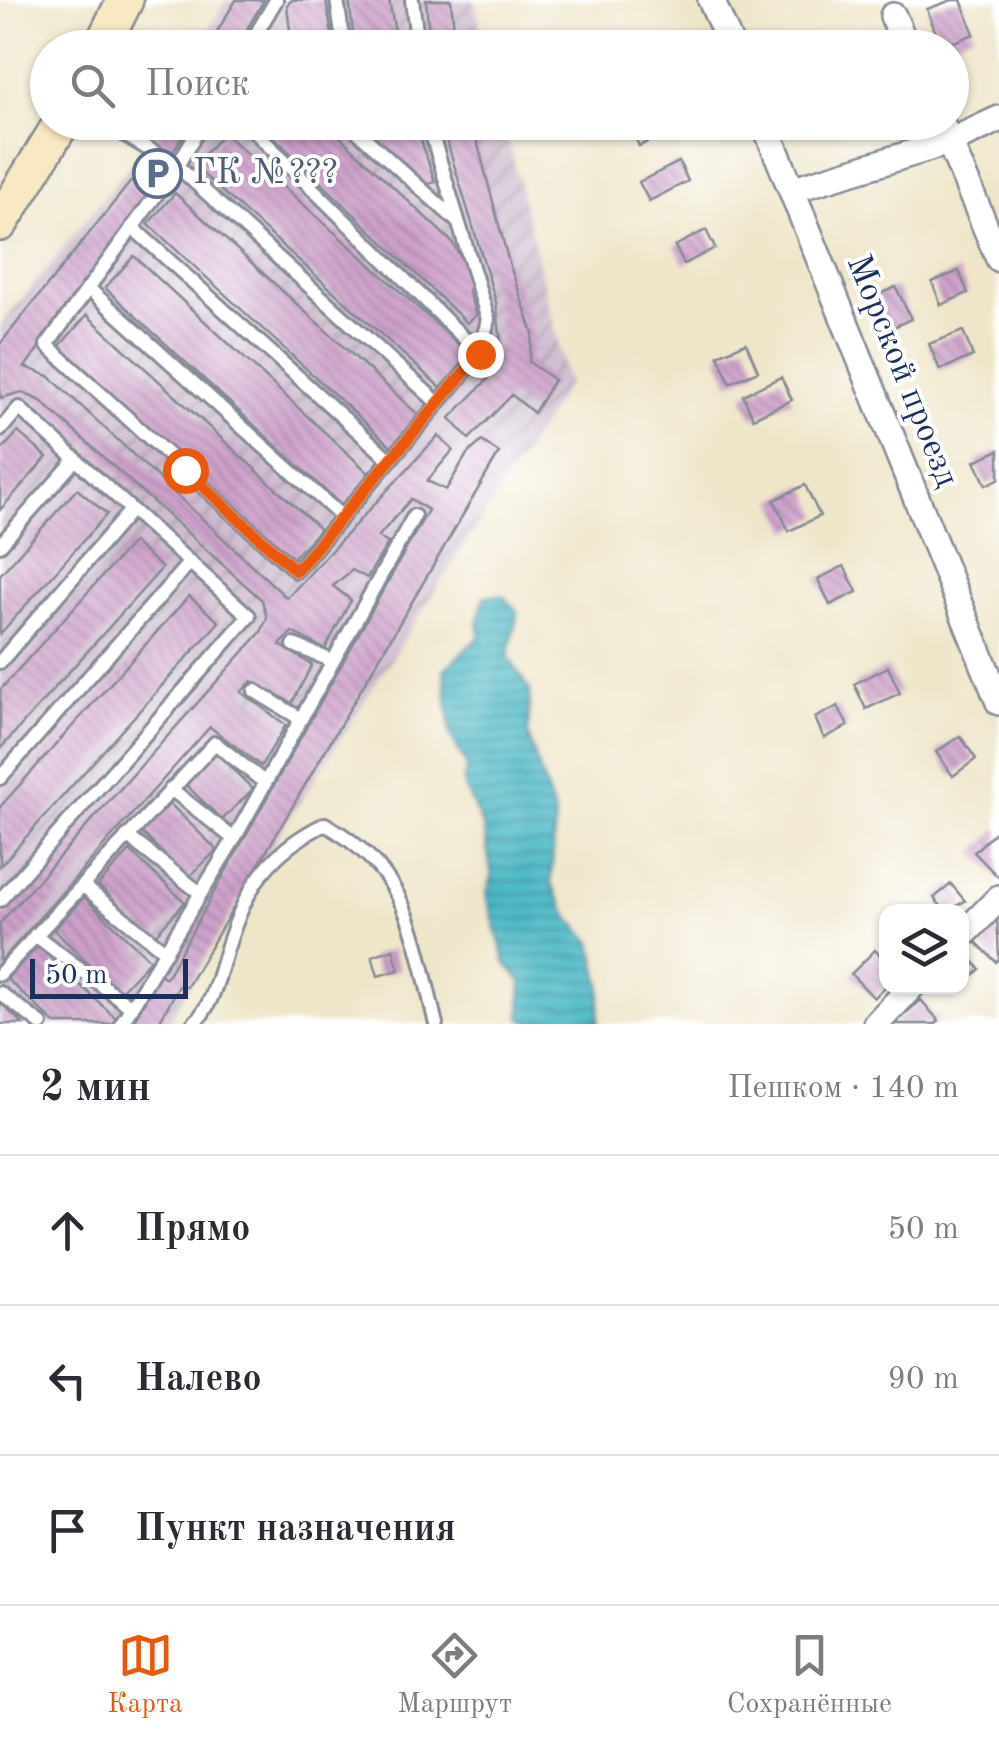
<!DOCTYPE html>
<html lang="ru">
<head>
<meta charset="utf-8">
<style>
  body { margin:0; font-family:"Old Standard TT",serif; background:#f7f7f7; color:#2b2b33 }
  .controls { position:absolute; right:30px; bottom:30px; display:grid; overflow:hidden; border-radius:20px; box-shadow:0 2px 8px #0004 }
  .controls button { width:90px; height:90px; display:grid; place-items:center; padding:0; border:0; border-bottom:2px solid #e1e1e2; background:#fff; color:#2b2b33; font:50px sans-serif }
  .scale { position:absolute; left:30px; bottom:25px; width:158px; box-sizing:border-box; padding-left:10px; border:5px solid #1b2f5e; border-top:0; font-size:28px; line-height:35px; white-space:nowrap; color:#1b2f5e; -webkit-text-stroke:8px #fff; paint-order:stroke }
  .stop { position:absolute; width:30px; height:30px; margin:-22px; border:8px solid #ea580c; border-radius:50%; background:#fff }
  .stop.end { background:#ea580c; border-color:#fff; box-shadow:0 2px 10px #0008 }
  .list { margin:0; padding:0; list-style:none }
  h2 { display:flex; justify-content:space-between; align-items:center; height:130px; margin:0; padding:0 40px; font-size:42px }
  h2 small { font-size:32px; font-weight:400; color:#7c7c81 }
  .list li { display:grid; grid-template-columns:65px 1fr auto; gap:30px; align-items:center; box-sizing:border-box; height:150px; padding:0 40px; border-top:2px solid #e1e1e2 }
  .list b { display:block; font-size:38px; white-space:nowrap }
  .list em { font-size:32px; font-style:normal; color:#7c7c81 }
  .icon { flex:none; width:55px; height:55px; fill:none; stroke:currentColor; stroke-width:2; stroke-linecap:round; stroke-linejoin:round }
  .map { position:relative; flex:none; width:999px; height:1024px; overflow:hidden }
  .search { position:absolute; background:#fff; box-shadow:0 2px 8px #0004; left:30px; right:30px; top:30px; height:110px; display:flex; align-items:center; gap:25px; box-sizing:border-box; padding:0 35px; border-radius:55px; color:#7c7c81; font-size:38px }
  .sheet { height:580px; background:#fff }
  nav { display:flex; justify-content:space-around; align-items:center; box-sizing:border-box; height:140px; border-top:2px solid #e1e1e2; background:#fff; font-size:28px; color:#7c7c81 }
  nav a { display:grid; justify-items:center; gap:5px }
  nav .on { color:#ea580c }
  .map>svg:first-child { display:block }
  .industrial { fill:url(#industrial-furrows) }
  .water { fill:url(#water-rules); stroke:#347492; stroke-width:2.5 }
  .building { fill:url(#building-back-hatch) }
  .lines { fill:none; stroke-linecap:round; stroke-linejoin:round }
  .lane-casing { stroke:#858a94; stroke-width:18 }
  .street-casing { stroke:#858a94; stroke-width:30 }
  .secondary-casing { stroke:#858a94; stroke-width:40 }
  .lane { stroke:#fff; stroke-width:12 }
  .street { stroke:#fff; stroke-width:25 }
  .secondary { stroke:#f8e8c3; stroke-width:35 }
  .route { stroke:#ea580c; stroke-width:12 }
  .labels { text-anchor:middle; dominant-baseline:central; stroke-width:8; stroke-linejoin:round; paint-order:stroke }
  .service-label { font-size:35px; fill:#4e5e75; stroke:#fff; text-anchor:start }
  .street-label { font-size:35px; fill:#1b2f5e; stroke:#fff }
</style>
</head>
<body>
<div class="map">
<svg width="999" height="1024" viewBox="0 0 999 1024">
  <defs>
    <pattern id="industrial-furrows" width="10" height="10" patternUnits="userSpaceOnUse" patternTransform="scale(2.5)"><rect width="10" height="10" fill="#cfbdcf"/><path d="M-1 1l2-2M0 10L10 0M9 11l2-2" fill="none" stroke="#a79aab"/></pattern>
    <pattern id="water-rules" width="6" height="5" patternUnits="userSpaceOnUse" patternTransform="scale(2.5)"><rect width="6" height="5" fill="#4cb9c6"/><path d="M0 2.5h6" fill="none" stroke="#3e97a4"/></pattern>
    <pattern id="building-back-hatch" width="6" height="6" patternUnits="userSpaceOnUse" patternTransform="scale(2.5)"><rect width="6" height="6" fill="#cfa2cb"/><path d="M-1 5l2 2M0 0l6 6M5-1l2 2" fill="none" stroke="#a784a8"/></pattern>
  </defs>
  <rect width="100%" height="100%" fill="#fff"/>
  <filter id="ink" filterUnits="userSpaceOnUse"><feTurbulence type="fractalNoise" baseFrequency=".01" numOctaves="2"/><feDisplacementMap in="SourceGraphic" scale="20" xChannelSelector="R" yChannelSelector="G"/><feConvolveMatrix kernelMatrix="1 2 1 2 8 2 1 2 1" color-interpolation-filters="sRGB"/></filter>
  <filter id="wash" filterUnits="userSpaceOnUse"><feTurbulence type="fractalNoise" baseFrequency=".0048" numOctaves="4" result="noise"/><feDisplacementMap in="SourceGraphic" scale="40" xChannelSelector="R" yChannelSelector="G"/><feGaussianBlur stdDeviation="2.25" result="paint"/><feColorMatrix in="noise" values="0 0 0 0 0 0 0 0 0 0 0 0 0 0 0 0 0 1.4 0 .05"/><feComposite in="paint" operator="in"/></filter>
  <g filter="url(#wash)">
    <rect width="100%" height="100%" fill="#efe6ca"/>
    <g class="industrial">
      <polygon points="226,0 474,0 485,47 198,48"/>
      <polygon points="155,123 504,123 568,383 278,836 167,1024 0,1024 0,326 132,163"/>
    </g>
    <polygon class="water" points="485,596 503,596 518,612 508,656 530,691 528,736 555,815 551,883 568,916 592,942 601,985 598,1024 532,1024 521,1018 522,982 506,964 486,895 492,877 484,829 463,783 467,766 451,736 444,670 480,636 478,619"/>
    <g id="blocks">
      <g class="building">
        <polygon points="236,0 264,0 236,48 207,48"/>
        <polygon points="292,0 326,0 334,48 292,48 287,5"/>
        <polygon points="349,0 389,0 398,48 355,48"/>
        <polygon points="426,0 451,0 456,48 430,48"/>
        <polygon points="952,0 961,0 974,34 941,47 927,9"/>
        <polygon points="162,122 191,122 168,160 148,147"/>
        <polygon points="258,122 324,122 452,242 474,282 468,290 476,315 467,323"/>
        <polygon points="366,122 415,122 435,182 416,188 368,142"/>
        <polygon points="441,122 472,122 509,263 533,333 529,362 554,380 534,413 512,395 469,439 450,418 488,379 501,342 496,302"/>
        <polygon points="628,122 662,122 667,133 639,146"/>
        <polygon points="224,133 472,356 442,389 194,166"/>
        <polygon points="679,162 688,181 649,201 639,182"/>
        <polygon points="141,169 159,181 25,367 49,376 287,598 438,436 453,450 427,481 446,490 467,454 482,441 499,453 187,987 179,986 158,1024 132,1024 160,974 166,978 428,510 411,499 378,537 388,543 367,578 352,570 333,586 351,600 325,649 292,632 280,645 312,665 292,703 252,681 241,692 286,725 261,766 210,727 0,962 0,923 261,632 267,618 262,600 41,401 22,392 0,398 0,344"/>
        <polygon points="175,193 422,418 394,449 148,224"/>
        <polygon points="706,230 715,248 684,264 675,246"/>
        <polygon points="134,256 370,474 341,505 105,288"/>
        <polygon points="959,271 968,293 941,305 932,282"/>
        <polygon points="896,287 911,319 883,332 868,299"/>
        <polygon points="87,315 320,529 289,562 57,349"/>
        <polygon points="963,331 973,356 940,370 929,344"/>
        <polygon points="746,343 758,371 730,383 718,355"/>
        <polygon points="781,377 792,400 753,418 743,395"/>
        <polygon points="18,432 47,457 0,510 0,452"/>
        <polygon points="999,450 999,479 986,485 975,461"/>
        <polygon points="805,485 820,516 789,531 774,500"/>
        <polygon points="77,489 107,514 0,634 0,575"/>
        <polygon points="133,542 162,568 0,749 0,690"/>
        <polygon points="844,566 857,592 830,605 818,579"/>
        <polygon points="189,596 219,622 0,866 0,807"/>
        <polygon points="888,667 900,693 866,709 854,684"/>
        <polygon points="838,706 848,726 824,738 815,718"/>
        <polygon points="960,736 976,759 953,776 936,752"/>
        <polygon points="215,752 253,789 222,820 185,784"/>
        <polygon points="170,804 217,850 188,878 141,832"/>
        <polygon points="999,828 999,878 974,852"/>
        <polygon points="130,851 185,902 153,937 98,885"/>
        <polygon points="951,884 965,901 946,912 934,898"/>
        <polygon points="84,897 150,960 119,993 54,930"/>
        <polygon points="997,914 999,959 996,962 972,938"/>
        <polygon points="38,946 117,1019 112,1024 56,1024 7,979"/>
        <polygon points="393,949 399,970 378,976 372,956"/>
        <polygon points="875,950 886,962 886,986 874,998 851,974"/>
        <polygon points="965,953 980,969 957,991 953,986 962,986"/>
        <polygon points="921,1000 939,1021 936,1024 893,1024"/>
        <polygon points="0,1002 23,1024 0,1024"/>
      </g>
    </g>
  </g>
  <g filter="url(#ink)">
    <use href="#blocks" fill-opacity="0" stroke="#858a94" stroke-width="2.5"/>
    <g class="lines">
      <defs>
        <g id="lane">
          <polyline points="337,0 344,48"/>
          <polyline points="412,0 418,48"/>
          <polyline points="248,48 276,0"/>
          <polyline points="103,122 177,166 438,403"/>
          <polyline points="203,122 177,166 47,345 296,571 480,354 488,319 428,122"/>
          <polyline points="245,122 480,354"/>
          <polyline points="347,122 457,221"/>
          <polyline points="132,227 390,460"/>
          <polyline points="88,288 342,517"/>
          <polyline points="0,430 19,408 249,616 0,900"/>
          <polyline points="0,545 76,459"/>
          <polyline points="294,645 330,660"/>
          <polyline points="0,662 131,510"/>
          <polyline points="255,691 301,719"/>
          <polyline points="0,778 190,562"/>
          <polyline points="171,789 234,839"/>
          <polyline points="127,836 199,892"/>
          <polyline points="82,885 166,952"/>
          <polyline points="35,935 132,1008"/>
          <polyline points="0,974 215,743 264,782"/>
          <polyline points="0,993 41,1024"/>
          <polyline points="121,1024 234,839 414,516"/>
          <path d="M 193,1024 C 211,1008 216,984 223,962 C 242,895 262,855 325,824 C 411,873 414,936 436,1024"/>
        </g>
        <g id="street">
          <polyline points="711,0 732,48"/>
          <polyline points="893,16 907,48"/>
          <polyline points="764,122 999,702"/>
          <polyline points="941,122 999,259"/>
          <polyline points="794,189 949,142 999,119"/>
          <polyline points="962,936 999,898"/>
          <polyline points="876,1024 912,986"/>
        </g>
        <g id="secondary">
          <polyline points="101,48 125,0"/>
          <polyline points="0,223 62,122"/>
        </g>
      </defs>
      <use href="#lane" class="lane-casing"/>
      <use href="#street" class="street-casing"/>
      <use href="#secondary" class="secondary-casing"/>
      <use href="#lane" class="lane"/>
      <use href="#street" class="street"/>
      <use href="#secondary" class="secondary"/>
    </g>
  </g>
  <g class="lines" filter="url(#ink)">
    <polyline class="route" points="185,470 296,571 480,354"/>
  </g>
  <defs>
    <symbol id="parking-ring" viewBox="-11 -11 22 22"><circle r="9.5" fill="#fff" stroke="#5c6f8a" stroke-width="1.5"/><path d="M-3.5-5.5H1a3.5 3.5 0 0 1 0 7H-1V5.5H-3.5ZM-1-3.4V-.6H.8a1.4 1.4 0 0 0 0-2.8Z" fill="#5c6f8a"/></symbol>
  </defs>
  <g fill-rule="evenodd">
    <use href="#parking-ring" x="130" y="146" width="55" height="55"/>
  </g>
  <g class="labels">
    <g class="service-label">
      <text x="193" y="173">ГК №???</text>
    </g>
    <g class="street-label">
      <text transform="translate(902 371) rotate(68)">Морской проезд</text>
    </g>
  </g>
</svg>
<div class="controls">
<button><svg class="icon" aria-label="layers" viewBox="0 0 24 24"><path d="M12 4l9 5-9 5-9-5zM3 14l9 5 9-5"/></svg></button>
</div>
<div class="scale">50 m</div>
<div class="stop" style="left:185px;top:470px"></div>
<div class="stop end" style="left:480px;top:354px"></div>
<div class="search"><svg class="icon" aria-label="search" viewBox="0 0 24 24"><circle cx="10" cy="10" r="6"/><path d="M15 15l6 6"/></svg>Поиск</div>
</div>
<section class="sheet">
<h2>2 мин<small>Пешком · 140 m</small></h2>
<ul class="list">
<li><svg class="icon" aria-label="ahead" viewBox="0 0 24 24"><path d="M12 20V5M6 11l6-6 6 6"/></svg><div><b>Прямо</b></div><em>50 m</em></li>
<li><svg class="icon" aria-label="left" viewBox="0 0 24 24"><path d="M17 20v-9H6M10 6l-5 5 5 5"/></svg><div><b>Налево</b></div><em>90 m</em></li>
<li><svg class="icon" aria-label="arrive" viewBox="0 0 24 24"><path d="M6 21V4h12l-3 4 3 4H6"/></svg><div><b>Пункт назначения</b></div></li>
</ul>
</section>
<nav>
<a class="on"><svg class="icon" aria-label="map" viewBox="0 0 24 24"><path d="M3 6l6-2 6 2 6-2v14l-6 2-6-2-6 2zM9 4v14M15 6v14"/></svg>Карта</a>
<a><svg class="icon" aria-label="directions" viewBox="0 0 24 24"><path d="M12 3l9 9-9 9-9-9zM9 14v-3h6M13 9l2 2-2 2"/></svg>Маршрут</a>
<a><svg class="icon" aria-label="saved" viewBox="0 0 24 24"><path d="M7 4h10v16l-5-4-5 4z"/></svg>Сохранённые</a>
</nav>
</body>
</html>
